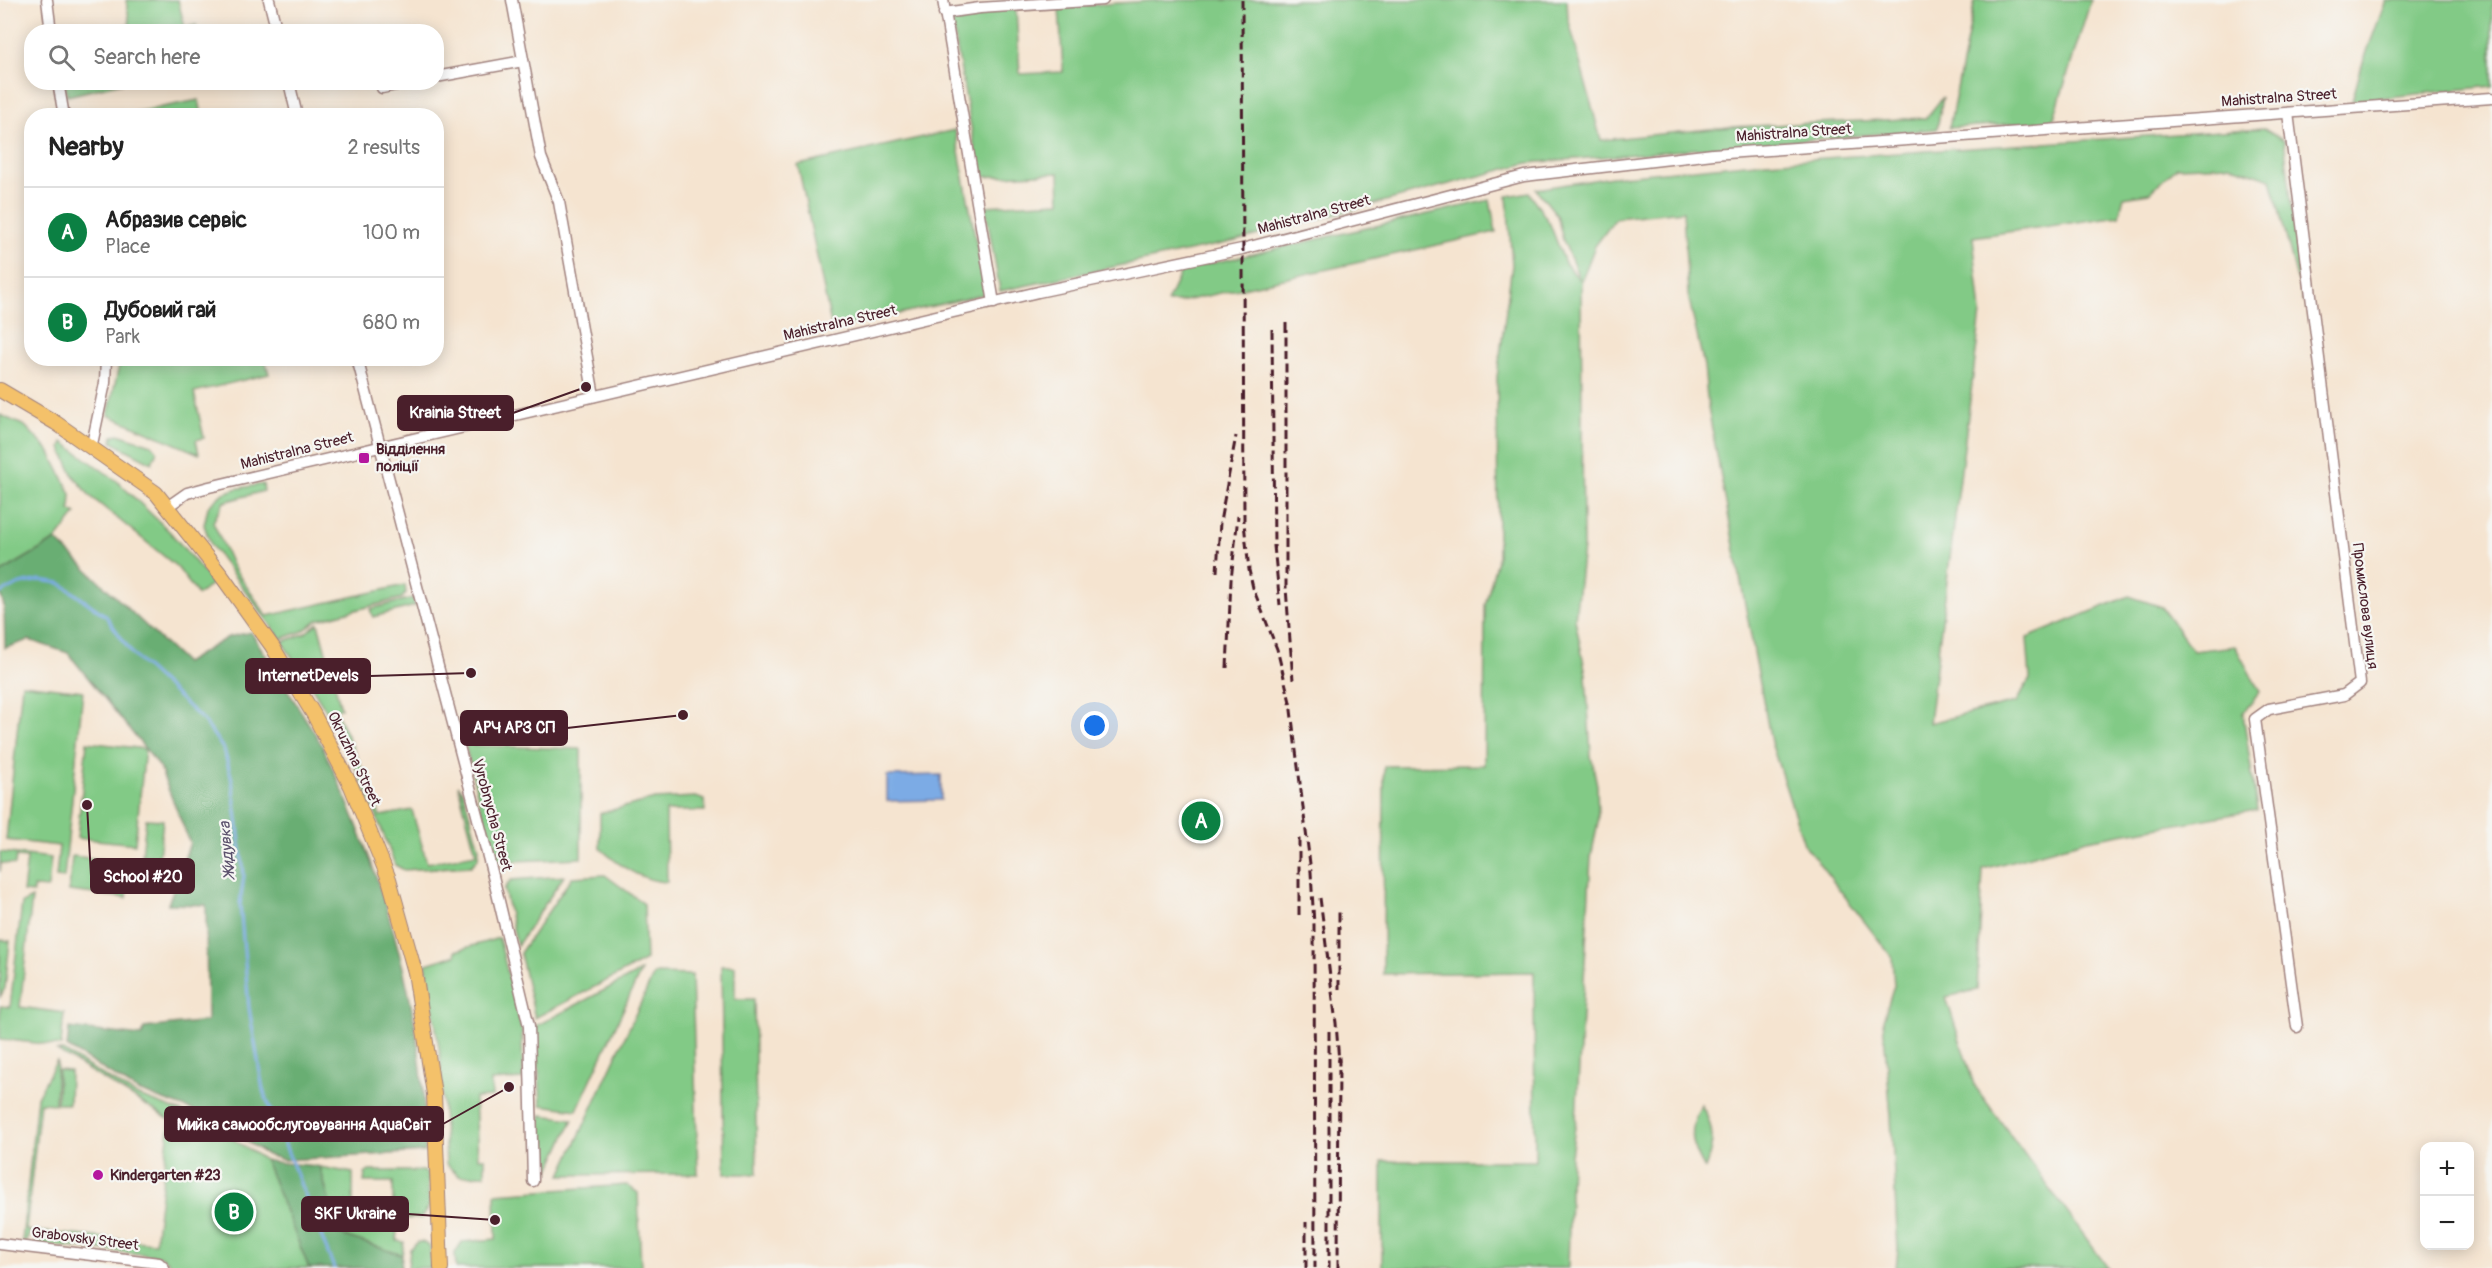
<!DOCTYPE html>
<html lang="en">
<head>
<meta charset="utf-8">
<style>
  body { margin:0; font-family:Pangolin,sans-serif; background:#f2f2f2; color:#222 }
  .controls { position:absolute; right:18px; bottom:18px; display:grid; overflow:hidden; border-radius:12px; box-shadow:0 3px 15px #0003 }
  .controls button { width:54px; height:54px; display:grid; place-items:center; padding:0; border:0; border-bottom:2px solid #e0e0e0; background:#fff; color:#222; font:30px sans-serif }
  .you { position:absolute; left:1095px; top:726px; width:21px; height:21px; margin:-15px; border:4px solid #fff; border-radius:50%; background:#1a73e8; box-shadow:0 0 0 9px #1a73e833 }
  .badge { display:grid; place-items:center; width:39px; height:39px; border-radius:50%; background:#0b8043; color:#fff; font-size:20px; font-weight:700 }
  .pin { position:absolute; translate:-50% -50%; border:3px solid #fff; box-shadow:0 2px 6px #0006 }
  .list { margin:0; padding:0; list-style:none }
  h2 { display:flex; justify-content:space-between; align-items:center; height:78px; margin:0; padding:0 24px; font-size:26px }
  h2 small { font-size:20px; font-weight:400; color:#767676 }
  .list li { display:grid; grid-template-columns:39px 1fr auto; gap:18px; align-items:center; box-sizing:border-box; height:90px; padding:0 24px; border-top:2px solid #e0e0e0 }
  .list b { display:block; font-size:22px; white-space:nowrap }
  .list p { margin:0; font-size:20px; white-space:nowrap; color:#767676 }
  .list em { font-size:20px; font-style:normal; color:#767676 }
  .icon { flex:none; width:33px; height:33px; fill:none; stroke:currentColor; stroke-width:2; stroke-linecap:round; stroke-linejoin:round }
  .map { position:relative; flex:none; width:2492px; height:1268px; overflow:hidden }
  .search { position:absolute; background:#fff; box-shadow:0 3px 15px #0003; left:24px; top:24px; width:420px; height:66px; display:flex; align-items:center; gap:15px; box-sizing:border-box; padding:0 21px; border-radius:24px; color:#767676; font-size:22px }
  .panel { position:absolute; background:#fff; box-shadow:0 3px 15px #0003; left:24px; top:108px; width:420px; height:258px; border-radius:24px }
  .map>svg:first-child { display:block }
  .green { fill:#82ca86; stroke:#667458; stroke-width:1.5 }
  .forest { fill:#69ae73; stroke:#5a664f; stroke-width:1.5 }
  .water { fill:#7babe5; stroke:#626588; stroke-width:1.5 }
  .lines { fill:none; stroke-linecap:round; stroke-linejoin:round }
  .stream { stroke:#7babe5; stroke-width:3 }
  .minor-casing { stroke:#a0827e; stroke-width:13 }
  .major-casing { stroke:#a0827e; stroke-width:16 }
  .minor { stroke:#fff; stroke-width:10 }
  .major { stroke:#f4c16a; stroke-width:14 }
  .rail { stroke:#4a1f2b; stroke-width:3; stroke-dasharray:9 4.5; stroke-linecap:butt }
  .poi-dot { fill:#b5179e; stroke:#f6f6f2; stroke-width:2 }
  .labels { text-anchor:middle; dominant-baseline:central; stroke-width:4.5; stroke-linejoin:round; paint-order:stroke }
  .street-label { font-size:15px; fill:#4a1f2b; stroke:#f6f6f2 }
  .poi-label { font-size:15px; font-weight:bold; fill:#4a1f2b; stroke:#f6f6f2; text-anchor:start }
  .water-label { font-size:16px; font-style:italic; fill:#5b506c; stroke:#f6f6f2 }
  .leader { fill:none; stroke:#4a1f2b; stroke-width:2 }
  .callout-dot { fill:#4a1f2b; stroke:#f6f6f2; stroke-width:2 }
  .callout { fill:#4a1f2b; stroke:#4a1f2b; stroke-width:2 }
  .callout-label { font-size:16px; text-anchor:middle; font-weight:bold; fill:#fff }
</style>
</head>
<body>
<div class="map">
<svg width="2492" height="1268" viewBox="0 0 2492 1268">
  <rect width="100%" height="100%" fill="#f6f6f2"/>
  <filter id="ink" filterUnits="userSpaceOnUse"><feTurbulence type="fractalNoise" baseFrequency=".0167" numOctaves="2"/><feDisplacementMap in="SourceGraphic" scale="12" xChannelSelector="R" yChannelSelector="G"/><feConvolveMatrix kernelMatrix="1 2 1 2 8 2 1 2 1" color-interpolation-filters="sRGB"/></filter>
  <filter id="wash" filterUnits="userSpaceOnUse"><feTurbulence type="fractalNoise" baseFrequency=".008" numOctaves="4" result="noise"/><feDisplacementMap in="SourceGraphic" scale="24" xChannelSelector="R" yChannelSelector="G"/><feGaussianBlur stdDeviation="1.35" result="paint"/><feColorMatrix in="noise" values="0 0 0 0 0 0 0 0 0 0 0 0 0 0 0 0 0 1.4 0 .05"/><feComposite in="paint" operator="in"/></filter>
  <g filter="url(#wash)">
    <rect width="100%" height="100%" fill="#f5e4d0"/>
    <g class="green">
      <polygon points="126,0 178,0 185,28 196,25 197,31 97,31 130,25"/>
      <polygon points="1165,0 1567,0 1568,18 1601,140 1730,127 1926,118 1943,97 1937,129 1528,163 1236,241 1000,291 985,206 1060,202 1059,173 980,177 951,16 1016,9 1020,74 1063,72 1059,7"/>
      <polygon points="1975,0 2091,0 2053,121 1949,128"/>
      <polygon points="2386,0 2492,0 2492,86 2352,101 2362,65"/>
      <polygon points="65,82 122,82 122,83 67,96"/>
      <polygon points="199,100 202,115 121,115"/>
      <polygon points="2264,128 2284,140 2303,302 2271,179 2230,165 2177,167 2149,193 2124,197 2119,216 1973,237 1981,313 1929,723 2016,702 2030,679 2027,638 2129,596 2162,607 2193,651 2235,646 2260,692 2243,713 2257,810 2087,840 1983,869 1977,990 1946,997 1974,1085 2108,1268 1896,1268 1898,1250 1891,1117 1883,1020 1894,986 1892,957 1804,844 1771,742 1708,408 1704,366 1688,295 1683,211 1616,218 1595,246 1581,282 1583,547 1575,619 1586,674 1591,756 1597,785 1598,822 1591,857 1576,1120 1571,1156 1568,1268 1382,1268 1382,1161 1535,1161 1534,972 1383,974 1384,766 1484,765 1485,605 1498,556 1497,377 1512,265 1507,196 1529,192 1550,224 1565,263 1580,280 1563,240 1557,215 1536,189 1612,177 1766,162"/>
      <polygon points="955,130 986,294 832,329 798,165"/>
      <polygon points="1490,200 1496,232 1180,302 1167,302 1182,270"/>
      <polygon points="118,359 265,359 269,374 194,392 204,438 196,440 199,454 108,415 119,366"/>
      <polygon points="0,415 25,426 49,451 71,494 70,510 76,514 56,540 0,573"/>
      <polygon points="118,434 152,445 157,451 152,463 112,442 113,436"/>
      <polygon points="63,442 117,481 170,532 213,583 198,595 177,567 90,496 73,475 61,448"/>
      <polygon points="263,484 264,491 224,502 213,522 233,567 267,616 405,585 406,593 402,598 317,620 303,631 281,639 211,545 204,525 208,507 222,494 234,489"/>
      <polygon points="413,598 415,606 373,617 370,609"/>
      <path d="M 318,623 L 341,708 L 335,710 L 360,763 L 380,816 L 412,810 L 427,863 L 476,854 L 458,785 L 463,791 L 479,848 L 478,859 L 471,866 L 404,870 L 395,865 C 376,813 355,761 327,712 C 313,688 297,665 282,642 L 304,634 Z"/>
      <polygon points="22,684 83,691 64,878 56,877 59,846 6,840"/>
      <polygon points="87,742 145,749 135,844 77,838"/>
      <polygon points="465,745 581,749 581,858 494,862"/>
      <path d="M 696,797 L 704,800 L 705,811 L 666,811 L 667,882 C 642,881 618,865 600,848 L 600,813 L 655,799 Z"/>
      <polygon points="146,819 163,820 159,857 142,855"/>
      <polygon points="0,852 51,858 48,888 34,887 33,893 23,892 27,858 16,857 15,865 1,863 0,872"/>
      <polygon points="72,856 131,863 127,898 69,891"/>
      <polygon points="605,875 644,904 646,960 535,1018 520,953 572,877"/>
      <polygon points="564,876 517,946 504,889 511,880"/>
      <polygon points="32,898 20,1007 64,1013 61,1046 0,1039 0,1006 10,1007 22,903"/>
      <polygon points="499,938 522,1031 523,1079 491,1081 492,1097 475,1098 478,1158 485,1158 485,1175 459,1176 446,1164 440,1054 426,964 456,955 455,951"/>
      <polygon points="0,940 10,941 5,988 0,997"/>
      <polygon points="721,966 735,966 735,999 754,999 757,1174 724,1174"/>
      <polygon points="641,971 577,1110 541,1105 536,1026"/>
      <polygon points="654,974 692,975 698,1174 561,1175"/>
      <polygon points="57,1051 63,1051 136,1095 204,1120 265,1160 309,1268 170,1268 170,1263 161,1256 38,1244 35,1241 36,1231 155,1243 170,1120"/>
      <polygon points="57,1060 55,1104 40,1103 26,1230 31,1231 25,1242 22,1241 37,1097"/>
      <polygon points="58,1070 70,1071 69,1104 57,1104"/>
      <path d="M 1701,1105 C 1716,1129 1714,1144 1705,1169 C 1690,1144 1688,1131 1701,1105 Z"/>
      <polygon points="541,1115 573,1119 549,1172 540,1163"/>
      <polygon points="320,1167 353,1173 353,1223 393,1223 393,1182 364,1182 365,1174 369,1171 424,1171 428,1176 429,1206 422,1218 397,1219 397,1241 404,1242 402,1255 338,1234"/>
      <polygon points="627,1185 638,1193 641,1268 456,1268 455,1253 462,1242 496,1239 495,1194"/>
      <polygon points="418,1242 422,1242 430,1246 431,1268 408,1268 410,1249"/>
    </g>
    <g class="forest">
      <path d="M 56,540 L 185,663 L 228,637 L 251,632 C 268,659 285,686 302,713 C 310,726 319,738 325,752 C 383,875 427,1015 425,1152 L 284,1160 L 267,1155 L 206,1115 L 138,1091 L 67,1047 L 69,1028 L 142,1036 L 144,1028 L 207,1021 L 206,905 L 168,904 L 190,843 L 159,766 L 68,653 L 29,640 L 5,648 L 4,606 L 0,593 L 0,573 Z"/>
      <path d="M 265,1160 C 283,1165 302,1163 320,1167 L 338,1234 L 402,1255 L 401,1268 L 309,1268 Z"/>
    </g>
    <polygon class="water" points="941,775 941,800 887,801 887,776"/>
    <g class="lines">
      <polyline class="stream" points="0,593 20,584 40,580 60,583 106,616 134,656 204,721 224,750 232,780 244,875 240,904 249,1008 263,1090 334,1268"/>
    </g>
  </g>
  <g filter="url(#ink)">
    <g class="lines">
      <defs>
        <g id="minor">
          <polyline points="47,0 51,32"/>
          <polyline points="269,0 277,32"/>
          <polyline points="512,0 541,157 559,202 594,396"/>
          <polyline points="943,0 994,303"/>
          <polyline points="944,13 980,8 1103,0"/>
          <polyline points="436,77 523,61"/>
          <polyline points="58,82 64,116"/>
          <polyline points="289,82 297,116"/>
          <polyline points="382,88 410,82"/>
          <polyline points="2288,113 2360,683 2344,695 2269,709 2255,719 2297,1027"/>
          <polyline points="357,358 492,872 529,1026 533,1181"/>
          <polyline points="91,449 105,383 106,358"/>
          <polyline points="167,507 187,493 209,487 1038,292 1242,249 1524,176 1713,154 2492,98"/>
          <polyline points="0,1244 159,1263 164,1268"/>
        </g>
        <polyline id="major" points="0,390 56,423 156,493 221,575 272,646 314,715 351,786 389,879 415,972 434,1094 441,1268"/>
      </defs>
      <use href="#minor" class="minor-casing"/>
      <use href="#major" class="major-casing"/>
      <use href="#minor" class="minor"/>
      <use href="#major" class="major"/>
      <g class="rail">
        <polyline points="1242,0 1244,523 1249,570 1253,588 1277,649 1290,702 1311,872 1314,925 1315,1268"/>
        <polyline points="1286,323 1286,588 1293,680"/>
        <polyline points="1272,329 1274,546 1280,605"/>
        <polyline points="1217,572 1220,522 1236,436"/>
        <polyline points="1227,668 1231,580 1238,516"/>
        <polyline points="1320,898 1336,1023 1339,1062"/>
        <polyline points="1299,915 1299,834"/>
        <polyline points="1339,989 1339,911"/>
        <polyline points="1329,1031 1329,1268"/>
        <polyline points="1306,1268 1306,1222"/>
        <polyline points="1338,1268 1339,1055"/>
      </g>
    </g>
  </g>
  <g class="poi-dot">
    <rect x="358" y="452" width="12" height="12" rx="3"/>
    <circle cx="98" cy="1175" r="6"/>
  </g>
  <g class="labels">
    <g class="street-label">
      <text transform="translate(2279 98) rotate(-4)">Mahistralna Street</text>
      <text transform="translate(1794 133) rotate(-4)">Mahistralna Street</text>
      <text transform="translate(1314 215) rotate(-15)">Mahistralna Street</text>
      <text transform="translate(840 323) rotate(-13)">Mahistralna Street</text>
      <text transform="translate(297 451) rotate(-14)">Mahistralna Street</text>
      <text transform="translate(2365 606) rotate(83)">Промислова вулиця</text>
      <text transform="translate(354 759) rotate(64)">Okruzhna Street</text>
      <text transform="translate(492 815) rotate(75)">Vyrobnycha Street</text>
      <text transform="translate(85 1239) rotate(7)">Grabovsky Street</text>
    </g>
    <g class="poi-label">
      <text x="376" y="449">Відділення<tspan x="376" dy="17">поліції</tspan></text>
      <text x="110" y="1175">Kindergarten #23</text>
    </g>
    <g class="water-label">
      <text transform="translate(227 850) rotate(-95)">Жидувка</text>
    </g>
  </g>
  <path class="leader" d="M586 387L513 413M471 673L370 676M683 715L567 728M87 805L91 876M509 1087L443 1124M495 1220L408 1214"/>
  <g class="callout-dot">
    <circle cx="586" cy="387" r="6"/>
    <circle cx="471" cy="673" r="6"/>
    <circle cx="683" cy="715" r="6"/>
    <circle cx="87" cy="805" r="6"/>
    <circle cx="509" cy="1087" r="6"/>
    <circle cx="495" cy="1220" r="6"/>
  </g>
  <g class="callout">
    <rect x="398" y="396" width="115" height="34" rx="6"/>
    <rect x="246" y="659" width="124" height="34" rx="6"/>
    <rect x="461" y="711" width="106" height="34" rx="6"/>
    <rect x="91" y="859" width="103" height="34" rx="6"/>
    <rect x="165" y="1107" width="278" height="34" rx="6"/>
    <rect x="302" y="1197" width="106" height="34" rx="6"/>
  </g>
  <g class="callout-label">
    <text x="455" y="418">Krainia Street</text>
    <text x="308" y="681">InternetDevels</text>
    <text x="514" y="733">АРЧ АРЗ СП</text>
    <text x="143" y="882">School #20</text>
    <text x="304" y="1130">Мийка самообслуговування AquaСвіт</text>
    <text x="355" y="1219">SKF Ukraine</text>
  </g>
</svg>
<div class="controls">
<button>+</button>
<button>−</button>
</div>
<div class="you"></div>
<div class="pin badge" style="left:1201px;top:821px">A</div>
<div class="pin badge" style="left:234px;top:1212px">B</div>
<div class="search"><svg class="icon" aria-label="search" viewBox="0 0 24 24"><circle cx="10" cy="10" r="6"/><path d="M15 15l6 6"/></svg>Search here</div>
<section class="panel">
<h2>Nearby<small>2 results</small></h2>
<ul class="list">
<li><span class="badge">A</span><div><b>Абразив сервіс</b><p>Place</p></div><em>100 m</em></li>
<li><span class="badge">B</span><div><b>Дубовий гай</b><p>Park</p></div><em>680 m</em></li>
</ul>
</section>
</div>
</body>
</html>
